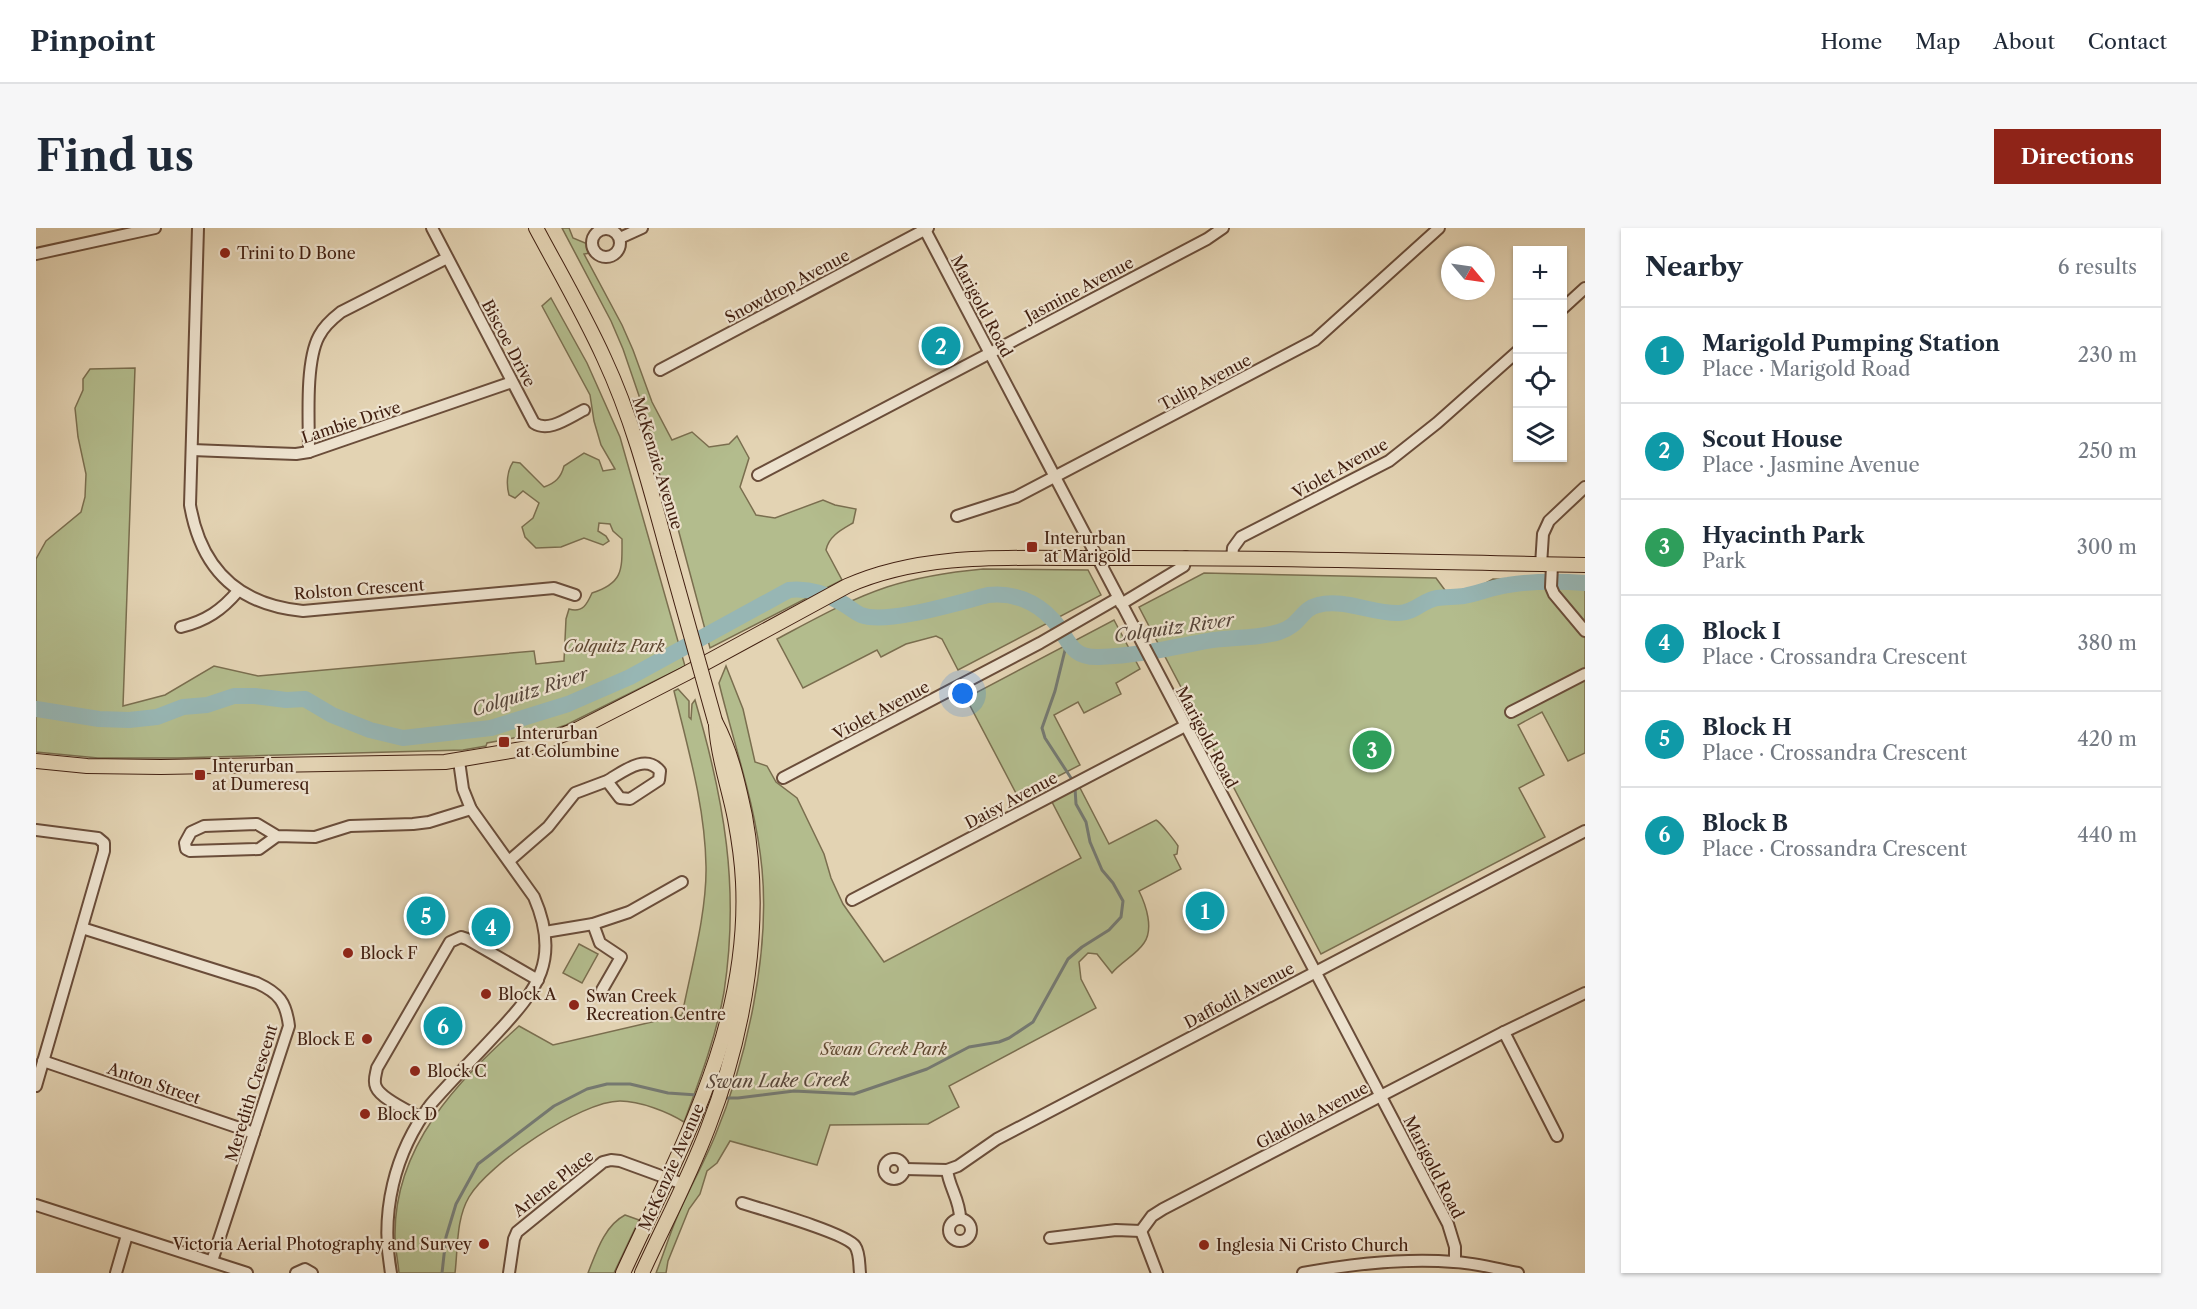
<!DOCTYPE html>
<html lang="en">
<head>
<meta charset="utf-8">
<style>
  body { margin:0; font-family:"Libre Caslon Text",serif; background:#f6f6f7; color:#1f2937 }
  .controls { position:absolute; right:18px; top:18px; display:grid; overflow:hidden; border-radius:0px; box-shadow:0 2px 4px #0004 }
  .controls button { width:54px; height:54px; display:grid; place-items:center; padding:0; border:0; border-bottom:2px solid #e0e1e3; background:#fff; color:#1f2937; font:30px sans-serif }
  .compass { position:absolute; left:1405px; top:18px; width:54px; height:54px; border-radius:50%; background:#fff; box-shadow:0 2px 4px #0004; rotate:119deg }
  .you { position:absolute; left:927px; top:466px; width:21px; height:21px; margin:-15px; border:4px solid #fff; border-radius:50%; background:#1a73e8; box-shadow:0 0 0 9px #1a73e833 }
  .badge { display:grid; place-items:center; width:39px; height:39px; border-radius:50%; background:#8f2418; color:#fff; font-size:20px; font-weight:700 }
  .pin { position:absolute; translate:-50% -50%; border:3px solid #fff; box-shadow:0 2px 6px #0006 }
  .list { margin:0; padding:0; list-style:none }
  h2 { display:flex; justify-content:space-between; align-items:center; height:78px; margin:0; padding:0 24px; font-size:26px }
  h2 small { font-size:20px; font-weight:400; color:#747a83 }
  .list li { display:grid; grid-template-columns:39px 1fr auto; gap:18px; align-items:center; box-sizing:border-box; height:96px; padding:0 24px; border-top:2px solid #e0e1e3 }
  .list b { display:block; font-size:22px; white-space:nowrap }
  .list p { margin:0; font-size:20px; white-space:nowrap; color:#747a83 }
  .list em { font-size:20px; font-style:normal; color:#747a83 }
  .icon { flex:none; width:33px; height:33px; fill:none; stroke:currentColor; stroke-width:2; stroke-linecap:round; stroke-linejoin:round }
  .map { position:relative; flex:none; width:1549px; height:1045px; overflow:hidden; border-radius:0px }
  header { display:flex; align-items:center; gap:36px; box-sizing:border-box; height:84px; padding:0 30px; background:#fff; border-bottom:2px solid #e0e1e3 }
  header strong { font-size:28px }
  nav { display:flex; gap:33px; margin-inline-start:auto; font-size:21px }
  .intro { display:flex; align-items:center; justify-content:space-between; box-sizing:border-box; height:144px; padding:0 36px }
  h1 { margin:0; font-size:42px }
  .button { padding:15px 27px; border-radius:0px; background:#8f2418; color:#fff; font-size:21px; font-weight:700 }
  main { display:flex; gap:36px; padding:0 36px }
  aside { flex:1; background:#fff; border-radius:0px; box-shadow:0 2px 4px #0004 }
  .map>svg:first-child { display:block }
  .green { fill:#b3bc8d; stroke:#7a6e4f; stroke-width:1.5 }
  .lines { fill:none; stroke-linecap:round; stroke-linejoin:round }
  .stream { stroke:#757a73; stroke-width:3 }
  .river { stroke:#97b6b4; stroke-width:16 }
  .minor-casing { stroke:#6a4d3a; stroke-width:14 }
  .major-casing { stroke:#422011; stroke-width:16 }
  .minor { stroke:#ede2ce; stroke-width:10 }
  .major { stroke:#e3d3b3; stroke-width:14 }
  .major-bridge-casing { stroke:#422011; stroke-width:16; stroke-linecap:butt }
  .major-bridge { stroke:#e3d3b3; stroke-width:14 }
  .poi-dot { fill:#8f2418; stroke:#ede2ce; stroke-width:2 }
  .labels { text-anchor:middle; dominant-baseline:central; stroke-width:4.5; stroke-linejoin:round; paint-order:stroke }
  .poi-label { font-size:16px; fill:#422011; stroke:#ede2ce; text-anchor:start }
  .street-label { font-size:16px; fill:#422011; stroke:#ede2ce }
  .park-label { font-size:16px; font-style:italic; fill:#5e4730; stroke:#ede2ce }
  .water-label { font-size:18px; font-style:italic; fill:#57463a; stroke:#ede2ce }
</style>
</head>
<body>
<header>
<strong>Pinpoint</strong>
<nav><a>Home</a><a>Map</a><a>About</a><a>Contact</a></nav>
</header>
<div class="intro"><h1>Find us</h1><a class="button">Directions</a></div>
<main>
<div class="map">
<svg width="1549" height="1045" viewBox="0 0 1549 1045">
  <rect width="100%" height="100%" fill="#e3d3b3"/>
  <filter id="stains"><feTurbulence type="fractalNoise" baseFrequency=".00333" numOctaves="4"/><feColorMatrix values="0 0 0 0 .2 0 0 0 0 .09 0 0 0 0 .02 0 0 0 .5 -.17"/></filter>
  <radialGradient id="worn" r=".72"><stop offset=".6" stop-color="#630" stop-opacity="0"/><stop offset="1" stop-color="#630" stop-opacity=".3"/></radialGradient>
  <g class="green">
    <path d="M 526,0 L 533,0 L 537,10 L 554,17 L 554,25 L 548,26 L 586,97 L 597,122 L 616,174 L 636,212 L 656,204 L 673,219 L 693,216 L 701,208 L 713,230 L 704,259 L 720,287 L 739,290 L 787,272 L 799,277 L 820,281 L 817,295 C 805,302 793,308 790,322 L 806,352 L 674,420 L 637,282 L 632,277 L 617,222 L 612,194 L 587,121 L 575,93 Z"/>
    <path d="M 515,70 L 551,135 L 584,209 L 649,438 L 530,497 L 488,511 L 483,509 L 451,515 L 450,518 L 427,522 L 141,530 L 62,530 L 0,524 L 0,331 L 10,313 L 45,284 L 49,269 L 50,246 L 42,209 L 39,180 L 47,162 L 47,151 L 54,141 L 99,140 L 87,478 L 129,467 L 178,438 L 222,448 L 498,423 L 500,436 L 528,433 L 530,391 L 533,381 C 547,385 551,376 556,365 C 588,355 586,341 586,311 L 577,303 L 574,296 L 563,295 L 562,303 L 570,308 L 573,313 L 567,317 L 548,310 L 525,319 L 500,320 L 489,309 L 486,299 L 497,290 L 503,275 L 487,263 L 479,270 L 473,267 C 470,256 471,243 477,234 L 484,235 L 508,259 C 519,255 525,250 528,238 L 548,225 L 563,232 L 567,243 L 579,241 L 565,217 L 558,193 L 554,167 L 506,78 Z"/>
    <path d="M 947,341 L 1052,342 L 1065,367 L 922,442 L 906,411 L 900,408 L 870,416 L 845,429 L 841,422 L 767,460 L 741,411 C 777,392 812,372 851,359 C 882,349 915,344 947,341 Z"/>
    <polygon points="1168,345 1400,350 1417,373 1457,351 1549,353 1549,525 1532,533 1506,484 1482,497 1508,547 1483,560 1509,609 1285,726 1103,379"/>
    <polygon points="1078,392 1104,441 1080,455 1085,466 1048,485 1042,474 1018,487 1044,537 982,569 930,470"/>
    <path d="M 690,438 L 707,481 L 719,534 L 731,538 L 740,554 L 761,570 L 788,626 L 795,650 L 807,676 L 848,734 L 1045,630 L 1015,572 L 1043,558 L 1073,616 L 1120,592 C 1124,594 1139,613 1142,618 L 1141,626 L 1138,627 L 1145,641 L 1103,663 C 1110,677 1118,701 1108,715 C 1100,727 1085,734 1076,745 L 1061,726 L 1052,725 L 1043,734 L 1045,751 L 1060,780 L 913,858 L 923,879 L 892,896 L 794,897 L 781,937 L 694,913 L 681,935 L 671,943 L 664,966 L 653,981 L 632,1033 L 630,1045 L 620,1045 C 627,1028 632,1011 639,994 C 651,965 667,937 679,908 C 711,831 734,724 726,641 C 720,578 698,517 683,455 Z"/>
    <path d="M 642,461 L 653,473 L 653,489 L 655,491 L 656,476 L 659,472 C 688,571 704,660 688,764 C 680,809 664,851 648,894 C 632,884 604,873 584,873 C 545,873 452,936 433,969 C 420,991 422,1020 419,1045 L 363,1045 C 362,1033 359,1020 359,1008 C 358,918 421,854 483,798 L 517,817 L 646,787 C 655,741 671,684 670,638 C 669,578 652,521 638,463 Z"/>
    <polygon points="543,716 562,726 546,755 527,745"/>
    <path d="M 589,987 L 603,992 L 578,1045 L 552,1045 C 560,1025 568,998 589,987 Z"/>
  </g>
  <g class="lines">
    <g class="stream">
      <polyline points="1031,414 1019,463 1006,500 1009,510 1035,550"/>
      <polyline points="689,870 702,870 758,863 818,866 891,841 933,819 963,814 973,810 997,794 1032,731 1046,719 1073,702 1085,689 1087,673 1077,655 1066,642 1054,614 1050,594 1040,576 1039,560"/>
      <polyline points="406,1045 410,1009 420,976 442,936 518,878 551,861 571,856 594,856 632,865 661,867"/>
    </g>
    <path class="river" d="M 0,481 L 63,491 L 93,492 L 121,489 L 147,479 L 171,477 L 198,468 L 219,468 L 250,472 L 269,471 L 296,487 L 334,502 L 367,510 L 455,500 L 532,476 L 594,449 L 753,362 C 772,360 789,365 806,375 C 812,378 818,384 825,387 C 850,397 924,374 952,367 C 976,364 1000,373 1017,392 C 1033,409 1032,430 1063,429 C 1100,428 1135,420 1171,413 C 1194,409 1220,411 1243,404 C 1264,398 1265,381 1282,377 C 1308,370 1337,386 1363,385 C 1378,385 1387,372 1401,370 C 1409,369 1419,369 1428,368 C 1443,365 1457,359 1472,357 C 1497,353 1524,353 1549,355"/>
    <defs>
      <g id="minor">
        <path d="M 162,0 L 154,277 C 165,341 202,377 267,383 L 518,360 L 539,367"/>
        <path d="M 396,0 L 498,195 C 513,205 533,189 548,182"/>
        <polyline points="888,0 1412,996 1419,1019 1419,1034"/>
        <circle cx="570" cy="15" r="14"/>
        <polyline points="584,10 606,0"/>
        <polyline points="0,26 119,0"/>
        <polyline points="1526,81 1549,60"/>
        <polyline points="624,142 892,0"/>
        <polyline points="156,222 260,226 273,224 476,154"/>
        <path d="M 273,224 C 273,193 269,134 283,108 C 288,98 296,91 305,84 L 411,30"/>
        <polyline points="722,247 1171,11 1187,0"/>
        <polyline points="921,288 980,269 1279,112 1403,0"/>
        <polyline points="1196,330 1197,320 1205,309 1353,233 1401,195 1482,123"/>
        <polyline points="1505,337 1507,306 1513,293 1549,259"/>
        <polyline points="1516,337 1515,359 1518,366 1549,403"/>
        <polyline points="1085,376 1148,338 1150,329"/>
        <path d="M 145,399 C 170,393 186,382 202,363"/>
        <polyline points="1475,484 1549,446"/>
        <polyline points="747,550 1004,415 1082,370"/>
        <polyline points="0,602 62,610 68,615 68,623 0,858"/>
        <polyline points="241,608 223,621 154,623 150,621 149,615 155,604 168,598 221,596 241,608 279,609 314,598 377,596 393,594 435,581"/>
        <path d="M 473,633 L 512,599 L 539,565 L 571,553 C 587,544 609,525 624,543 L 623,552 L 594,571 L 584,570 L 571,553"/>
        <polyline points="816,672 1149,498"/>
        <polyline points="557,696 564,715 585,729 566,762"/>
        <path d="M 46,700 L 221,755 C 243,765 250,774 253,798 L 176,1033"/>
        <polyline points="509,704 557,696 593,684 646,654"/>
        <polyline points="1468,804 1521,908"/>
        <polyline points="7,833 218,905"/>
        <path d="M 385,890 C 373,883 345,871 340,859 C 337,853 340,846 341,840 L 414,714 L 425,709 L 431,711 L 502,752"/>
        <circle cx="858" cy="941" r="10"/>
        <polyline points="869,941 911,942 922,938 961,911 1549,603"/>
        <path d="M 911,942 C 913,959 924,972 924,990"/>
        <path d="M 706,975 C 725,981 810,1005 819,1018 C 824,1025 823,1037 824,1045"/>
        <polyline points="0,977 211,1045"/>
        <circle cx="924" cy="1002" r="11"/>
        <polyline points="1105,1003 1121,1045"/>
        <polyline points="1014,1010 1080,1002 1105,1003 1116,988 1127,981 1468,804 1549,765"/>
        <polyline points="80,1045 91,1007"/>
        <polyline points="260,1045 269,1041 276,1045"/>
        <path d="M 355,1045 C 344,985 358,925 395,876 C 416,852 439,829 461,805 C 502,761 525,731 498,669 L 435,581 L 427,561 L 423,533"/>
        <polyline points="473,1045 478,1011 481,1004 567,934 575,932 584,933 647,956"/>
        <path d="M 1267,1045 C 1316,1036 1369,1030 1418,1034 C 1440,1035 1461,1041 1482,1045"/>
      </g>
      <g id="major">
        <path d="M 500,0 C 523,43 548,86 568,130 C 597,192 614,259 632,325"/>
        <path d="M 0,533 L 51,538 L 125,539 L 409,534 L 492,520 L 542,501 L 649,446 L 811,358 C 892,322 984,331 1071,330 C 1230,329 1390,334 1549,337"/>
        <path d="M 587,1045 C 645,919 714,798 707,654 C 706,633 703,612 699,591 C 693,560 682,530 680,498"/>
        <path d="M 606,1045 C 628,997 653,950 672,900 C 710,802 728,692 709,588 C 702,555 695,523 679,493"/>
      </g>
    </defs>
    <use href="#minor" class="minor-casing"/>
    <use href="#major" class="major-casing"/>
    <use href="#minor" class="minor"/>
    <use href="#major" class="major"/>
    <defs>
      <polyline id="major-bridge" points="632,325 679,493"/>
    </defs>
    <use href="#major-bridge" class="major-bridge-casing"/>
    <use href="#major-bridge" class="major-bridge"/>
  </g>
  <g class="poi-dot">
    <circle cx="189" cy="25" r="6"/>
    <rect x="990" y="313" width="12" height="12" rx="3"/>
    <rect x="462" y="508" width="12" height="12" rx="3"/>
    <rect x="158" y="541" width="12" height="12" rx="3"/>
    <circle cx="312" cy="725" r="6"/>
    <circle cx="450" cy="766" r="6"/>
    <circle cx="538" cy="777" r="6"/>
    <circle cx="331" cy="811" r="6"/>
    <circle cx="379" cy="843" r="6"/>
    <circle cx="329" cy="886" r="6"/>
    <circle cx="448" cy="1016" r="6"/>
    <circle cx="1168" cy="1017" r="6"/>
  </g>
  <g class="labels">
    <g class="poi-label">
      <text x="201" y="25">Trini to D Bone</text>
      <text x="1008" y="310">Interurban<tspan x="1008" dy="18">at Marigold</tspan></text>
      <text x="480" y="505">Interurban<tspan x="480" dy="18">at Columbine</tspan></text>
      <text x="176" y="538">Interurban<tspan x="176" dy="18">at Dumeresq</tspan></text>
      <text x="324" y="725">Block F</text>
      <text x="462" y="766">Block A</text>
      <text x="550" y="768">Swan Creek<tspan x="550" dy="18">Recreation Centre</tspan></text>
      <text x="319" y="811" text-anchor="end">Block E</text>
      <text x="391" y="843">Block C</text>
      <text x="341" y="886">Block D</text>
      <text x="436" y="1016" text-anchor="end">Victoria Aerial Photography and Survey</text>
      <text x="1180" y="1017">Inglesia Ni Cristo Church</text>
    </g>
    <g class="street-label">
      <text transform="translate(751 58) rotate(-28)">Snowdrop Avenue</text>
      <text transform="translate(1043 61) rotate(-28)">Jasmine Avenue</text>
      <text transform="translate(946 78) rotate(62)">Marigold Road</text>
      <text transform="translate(473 115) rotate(62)">Biscoe Drive</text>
      <text transform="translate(1169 154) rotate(-28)">Tulip Avenue</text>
      <text transform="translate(315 194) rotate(-18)">Lambie Drive</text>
      <text transform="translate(622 235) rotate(73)">McKenzie Avenue</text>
      <text transform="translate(1304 240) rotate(-29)">Violet Avenue</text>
      <text transform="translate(323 361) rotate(-4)">Rolston Crescent</text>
      <text transform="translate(845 482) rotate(-28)">Violet Avenue</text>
      <text transform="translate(1171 509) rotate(62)">Marigold Road</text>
      <text transform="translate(975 572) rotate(-28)">Daisy Avenue</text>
      <text transform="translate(1203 767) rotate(-28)">Daffodil Avenue</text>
      <text transform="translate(118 855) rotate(19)">Anton Street</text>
      <text transform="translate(215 865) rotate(-73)">Meredith Crescent</text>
      <text transform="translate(1276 887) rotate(-28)">Gladiola Avenue</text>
      <text transform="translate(635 939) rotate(-66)">McKenzie Avenue</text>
      <text transform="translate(1398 939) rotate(63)">Marigold Road</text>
      <text transform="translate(517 955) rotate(-38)">Arlene Place</text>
    </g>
    <g class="park-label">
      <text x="578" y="418">Colquitz Park</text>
      <text x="848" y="821">Swan Creek Park</text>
    </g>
    <g class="water-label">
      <text transform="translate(1138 400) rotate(-8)">Colquitz River</text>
      <text transform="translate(494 464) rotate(-18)">Colquitz River</text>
      <text transform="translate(742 853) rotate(-1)">Swan Lake Creek</text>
    </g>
  </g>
  <rect width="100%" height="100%" filter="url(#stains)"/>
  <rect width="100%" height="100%" fill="url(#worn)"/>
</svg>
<div class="controls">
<button>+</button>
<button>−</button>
<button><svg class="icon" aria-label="locate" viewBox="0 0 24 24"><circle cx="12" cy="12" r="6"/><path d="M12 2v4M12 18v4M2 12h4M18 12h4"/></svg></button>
<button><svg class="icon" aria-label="layers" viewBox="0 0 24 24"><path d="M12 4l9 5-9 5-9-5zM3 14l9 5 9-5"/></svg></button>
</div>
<svg class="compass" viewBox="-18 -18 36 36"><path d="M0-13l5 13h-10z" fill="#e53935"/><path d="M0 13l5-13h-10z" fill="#747a83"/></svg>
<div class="you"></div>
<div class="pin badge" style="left:1169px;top:683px;background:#0f9aa8">1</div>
<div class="pin badge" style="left:905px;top:118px;background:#0f9aa8">2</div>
<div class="pin badge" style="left:1336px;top:522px;background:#2e9e5b">3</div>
<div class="pin badge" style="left:455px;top:699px;background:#0f9aa8">4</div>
<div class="pin badge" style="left:390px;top:688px;background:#0f9aa8">5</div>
<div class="pin badge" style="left:407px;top:798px;background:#0f9aa8">6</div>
</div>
<aside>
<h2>Nearby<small>6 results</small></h2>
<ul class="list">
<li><span class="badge" style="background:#0f9aa8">1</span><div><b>Marigold Pumping Station</b><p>Place · Marigold Road</p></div><em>230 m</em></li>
<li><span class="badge" style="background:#0f9aa8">2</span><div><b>Scout House</b><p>Place · Jasmine Avenue</p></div><em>250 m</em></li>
<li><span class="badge" style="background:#2e9e5b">3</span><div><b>Hyacinth Park</b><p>Park</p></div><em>300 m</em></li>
<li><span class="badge" style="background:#0f9aa8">4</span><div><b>Block I</b><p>Place · Crossandra Crescent</p></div><em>380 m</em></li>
<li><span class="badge" style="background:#0f9aa8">5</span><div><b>Block H</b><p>Place · Crossandra Crescent</p></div><em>420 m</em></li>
<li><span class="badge" style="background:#0f9aa8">6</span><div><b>Block B</b><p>Place · Crossandra Crescent</p></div><em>440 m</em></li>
</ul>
</aside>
</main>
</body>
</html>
